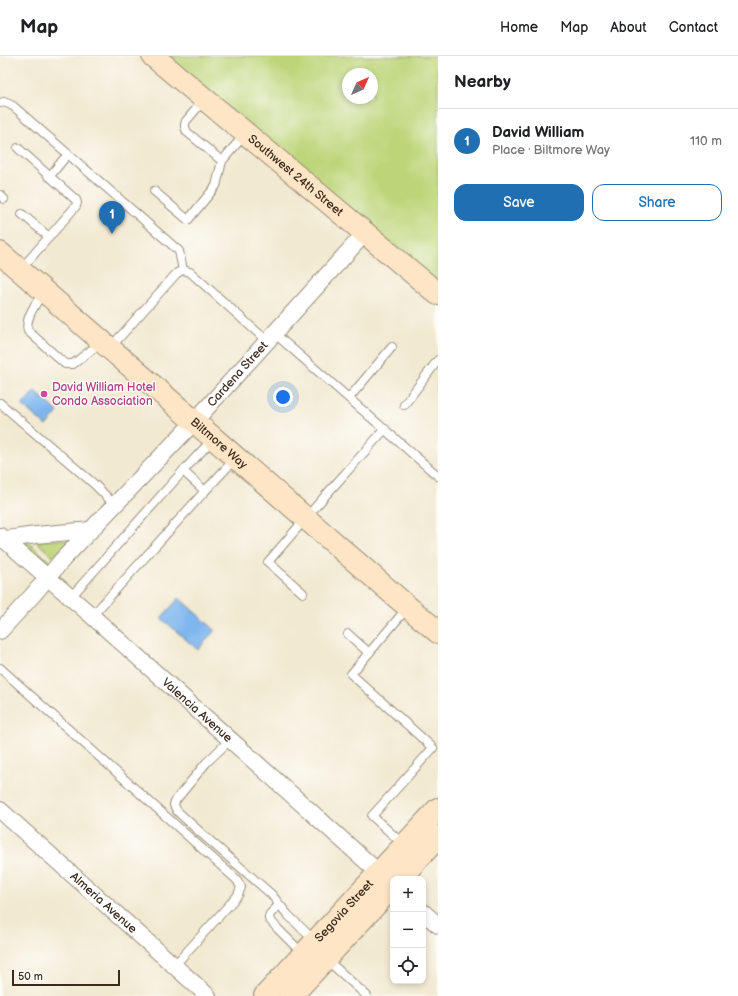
<!DOCTYPE html>
<html lang="en">
<head>
<meta charset="utf-8">
<style>
  body { margin:0; font-family:"Balsamiq Sans",sans-serif; background:#f6f6f6; color:#202124 }
  .controls { position:absolute; right:12px; bottom:12px; display:grid; overflow:hidden; border-radius:8px; box-shadow:0 2px 6px #0003 }
  .controls button { width:36px; height:36px; display:grid; place-items:center; padding:0; border:0; border-bottom:1px solid #e0e0e0; background:#fff; color:#202124; font:20px sans-serif }
  .compass { position:absolute; left:342px; top:12px; width:36px; height:36px; border-radius:50%; background:#fff; box-shadow:0 2px 6px #0003; rotate:45deg }
  .scale { position:absolute; left:12px; bottom:10px; width:108px; box-sizing:border-box; padding-left:4px; border:2px solid #3b2a1e; border-top:0; font-size:11px; line-height:14px; white-space:nowrap; color:#3b2a1e; -webkit-text-stroke:3px #fdfcf7; paint-order:stroke }
  .you { position:absolute; left:283px; top:341px; width:14px; height:14px; margin:-10px; border:3px solid #fff; border-radius:50%; background:#1a73e8; box-shadow:0 0 0 6px #1a73e833 }
  .badge { display:grid; place-items:center; width:26px; height:26px; border-radius:50%; background:#1f6fb2; color:#fff; font-size:13px; font-weight:700 }
  .pin { position:absolute; translate:-50% -33px; filter:drop-shadow(0 1px 2px #0008) }
  .pin::after { content:''; position:absolute; top:21px; width:14px; height:12px; background:inherit; clip-path:polygon(0 0,100% 0,50% 100%) }
  .list { margin:0; padding:0; list-style:none }
  h2 { display:flex; justify-content:space-between; align-items:center; height:52px; margin:0; padding:0 16px; font-size:17px }
  h2 small { font-size:13px; font-weight:400; color:#757577 }
  .list li { display:grid; grid-template-columns:26px 1fr auto; gap:12px; align-items:center; box-sizing:border-box; height:64px; padding:0 16px; border-top:1px solid #e0e0e0 }
  .list b { display:block; font-size:15px; white-space:nowrap }
  .list p { margin:0; font-size:13px; white-space:nowrap; color:#757577 }
  .list em { font-size:13px; font-style:normal; color:#757577 }
  .actions { display:flex; gap:8px; padding:12px 16px }
  .actions a { flex:1; padding:9px 0; border:1px solid #1f6fb2; border-radius:12px; text-align:center; font-size:14px; color:#1f6fb2 }
  .actions .main { background:#1f6fb2; color:#fff }
  .icon { flex:none; width:22px; height:22px; fill:none; stroke:currentColor; stroke-width:2; stroke-linecap:round; stroke-linejoin:round }
  .map { position:relative; flex:none; width:438px; height:940px; overflow:hidden }
  header { display:flex; align-items:center; gap:24px; box-sizing:border-box; height:56px; padding:0 20px; background:#fff; border-bottom:1px solid #e0e0e0 }
  header strong { font-size:19px }
  nav { display:flex; gap:22px; margin-inline-start:auto; font-size:14px }
  main { display:flex }
  aside { flex:1; background:#fff }
  .map>svg:first-child { display:block }
  .green { fill:#bdd579; stroke:#7c804c; fill-rule:evenodd }
  .water { fill:#7fb6ee; stroke:#5d7086 }
  .lines { fill:none; stroke-linecap:round; stroke-linejoin:round }
  .lane-casing { stroke:#968a78; stroke-width:10 }
  .street-casing { stroke:#968a78; stroke-width:18 }
  .secondary-casing { stroke:#968a78; stroke-width:24 }
  .lane { stroke:#fff; stroke-width:8 }
  .street { stroke:#fff; stroke-width:16 }
  .secondary { stroke:#fde5c5; stroke-width:22 }
  .hotel-dot { fill:#d1479c; stroke:#fdfcf7; stroke-width:1.5 }
  .labels { text-anchor:middle; dominant-baseline:central; stroke-width:3; stroke-linejoin:round; paint-order:stroke }
  .street-label { font-size:12px; fill:#3b2a1e; stroke:#fdfcf7 }
  .hotel-label { font-size:12px; fill:#b23c85; stroke:#fdfcf7; text-anchor:start }
</style>
</head>
<body>
<header>
<strong>Map</strong>
<nav><a>Home</a><a>Map</a><a>About</a><a>Contact</a></nav>
</header>
<main>
<div class="map">
<svg width="438" height="940" viewBox="0 0 438 940">
  <rect width="100%" height="100%" fill="#fdfcf7"/>
  <filter id="ink" filterUnits="userSpaceOnUse"><feTurbulence type="fractalNoise" baseFrequency=".025" numOctaves="2"/><feDisplacementMap in="SourceGraphic" scale="8" xChannelSelector="R" yChannelSelector="G"/><feConvolveMatrix kernelMatrix="1 2 1 2 8 2 1 2 1" color-interpolation-filters="sRGB"/></filter>
  <filter id="wash" filterUnits="userSpaceOnUse"><feTurbulence type="fractalNoise" baseFrequency=".012" numOctaves="4" result="noise"/><feDisplacementMap in="SourceGraphic" scale="16" xChannelSelector="R" yChannelSelector="G"/><feGaussianBlur stdDeviation="0.9" result="paint"/><feColorMatrix in="noise" values="0 0 0 0 0 0 0 0 0 0 0 0 0 0 0 0 0 1.4 0 .05"/><feComposite in="paint" operator="in"/></filter>
  <g filter="url(#wash)">
    <rect width="100%" height="100%" fill="#f2e9d1"/>
    <g class="green">
      <path d="M 166,0 L 438,0 L 438,226 ZM 348,18 L 372,18 L 372,42 L 348,42 Z"/>
      <polygon points="71,483 53,501 36,485"/>
      <polygon points="27,485 49,505 45,510 22,489"/>
    </g>
    <g class="water">
      <polygon points="35,335 58,356 46,370 22,349"/>
      <polygon points="179,542 215,574 198,594 161,562"/>
    </g>
  </g>
  <g filter="url(#ink)">
    <g class="lines">
      <defs>
        <g id="lane">
          <path d="M 204,44 L 186,65 C 184,70 185,72 187,76 L 222,105"/>
          <polyline points="0,47 4,46 13,50 179,195 183,214"/>
          <polyline points="18,92 76,144 77,147 76,150 49,181"/>
          <polyline points="49,121 68,98"/>
          <polyline points="154,135 188,164 216,130 222,105 245,78"/>
          <polyline points="0,139 4,143"/>
          <polyline points="21,213 49,181 22,158"/>
          <path d="M 43,236 C 37,246 24,263 28,275 L 65,308 L 73,308 L 102,286"/>
          <polyline points="274,277 438,420"/>
          <polyline points="110,292 177,217 183,214 190,216 267,285"/>
          <polyline points="349,342 392,291"/>
          <polyline points="0,347 94,428 115,449"/>
          <polyline points="404,349 438,304"/>
          <polyline points="183,415 213,383"/>
          <polyline points="303,537 268,506 325,440 385,373"/>
          <polyline points="70,542 183,415 205,435 235,403"/>
          <polyline points="92,560 205,435"/>
          <polyline points="348,578 369,597"/>
          <polyline points="0,612 237,824 241,831 238,839 174,910"/>
          <polyline points="230,684 206,707 175,745 174,749 177,755 201,777 271,838 288,859 315,885"/>
          <polyline points="403,788 372,760 433,692 351,618 408,551"/>
          <polyline points="279,849 270,858 269,861 269,863 278,873 303,898"/>
          <polyline points="326,903 367,940"/>
        </g>
        <g id="street">
          <path id="s1" d="M 0,480 L 92,560 L 386,823"/>
          <polyline points="0,484 36,479 91,474"/>
          <path id="s2" d="M 0,575 L 32,540 L 63,503 L 194,366 L 365,177"/>
          <path id="s3" d="M 0,754 L 208,940"/>
          <polyline points="423,856 438,869"/>
        </g>
        <g id="secondary">
          <path id="s4" d="M 153,0 L 438,238"/>
          <path id="s5" d="M 0,197 L 408,551 L 438,576"/>
          <polyline points="399,823 438,781"/>
          <path id="s6" d="M 265,940 L 438,753"/>
          <polyline points="291,940 393,830"/>
        </g>
      </defs>
      <use href="#lane" class="lane-casing"/>
      <use href="#street" class="street-casing"/>
      <use href="#secondary" class="secondary-casing"/>
      <use href="#lane" class="lane"/>
      <use href="#street" class="street"/>
      <use href="#secondary" class="secondary"/>
    </g>
  </g>
  <circle class="hotel-dot" cx="44" cy="338" r="4"/>
  <g class="labels">
    <g class="street-label">
      <text stroke="none"><textPath href="#s4" startOffset="186">Southwest 24th Street</textPath></text>
      <text stroke="none"><textPath href="#s2" startOffset="350">Cardena Street</textPath></text>
      <text stroke="none"><textPath href="#s5" startOffset="290">Biltmore Way</textPath></text>
      <text stroke="none"><textPath href="#s1" startOffset="263">Valencia Avenue</textPath></text>
      <text stroke="none"><textPath href="#s3" startOffset="139">Almeria Avenue</textPath></text>
      <text stroke="none"><textPath href="#s6" startOffset="116">Segovia Street</textPath></text>
    </g>
    <g class="hotel-label">
      <text x="52" y="331">David William Hotel<tspan x="52" dy="14">Condo Association</tspan></text>
    </g>
  </g>
</svg>
<div class="controls">
<button>+</button>
<button>−</button>
<button><svg class="icon" aria-label="locate" viewBox="0 0 24 24"><circle cx="12" cy="12" r="6"/><path d="M12 2v4M12 18v4M2 12h4M18 12h4"/></svg></button>
</div>
<svg class="compass" viewBox="-18 -18 36 36"><path d="M0-13l5 13h-10z" fill="#e53935"/><path d="M0 13l5-13h-10z" fill="#757577"/></svg>
<div class="scale">50 m</div>
<div class="you"></div>
<div class="pin badge" style="left:112px;top:178px">1</div>
</div>
<aside>
<h2>Nearby<small></small></h2>
<ul class="list">
<li><span class="badge">1</span><div><b>David William</b><p>Place · Biltmore Way</p></div><em>110 m</em></li>
</ul>
<div class="actions"><a class="main">Save</a><a>Share</a></div>
</aside>
</main>
</body>
</html>
